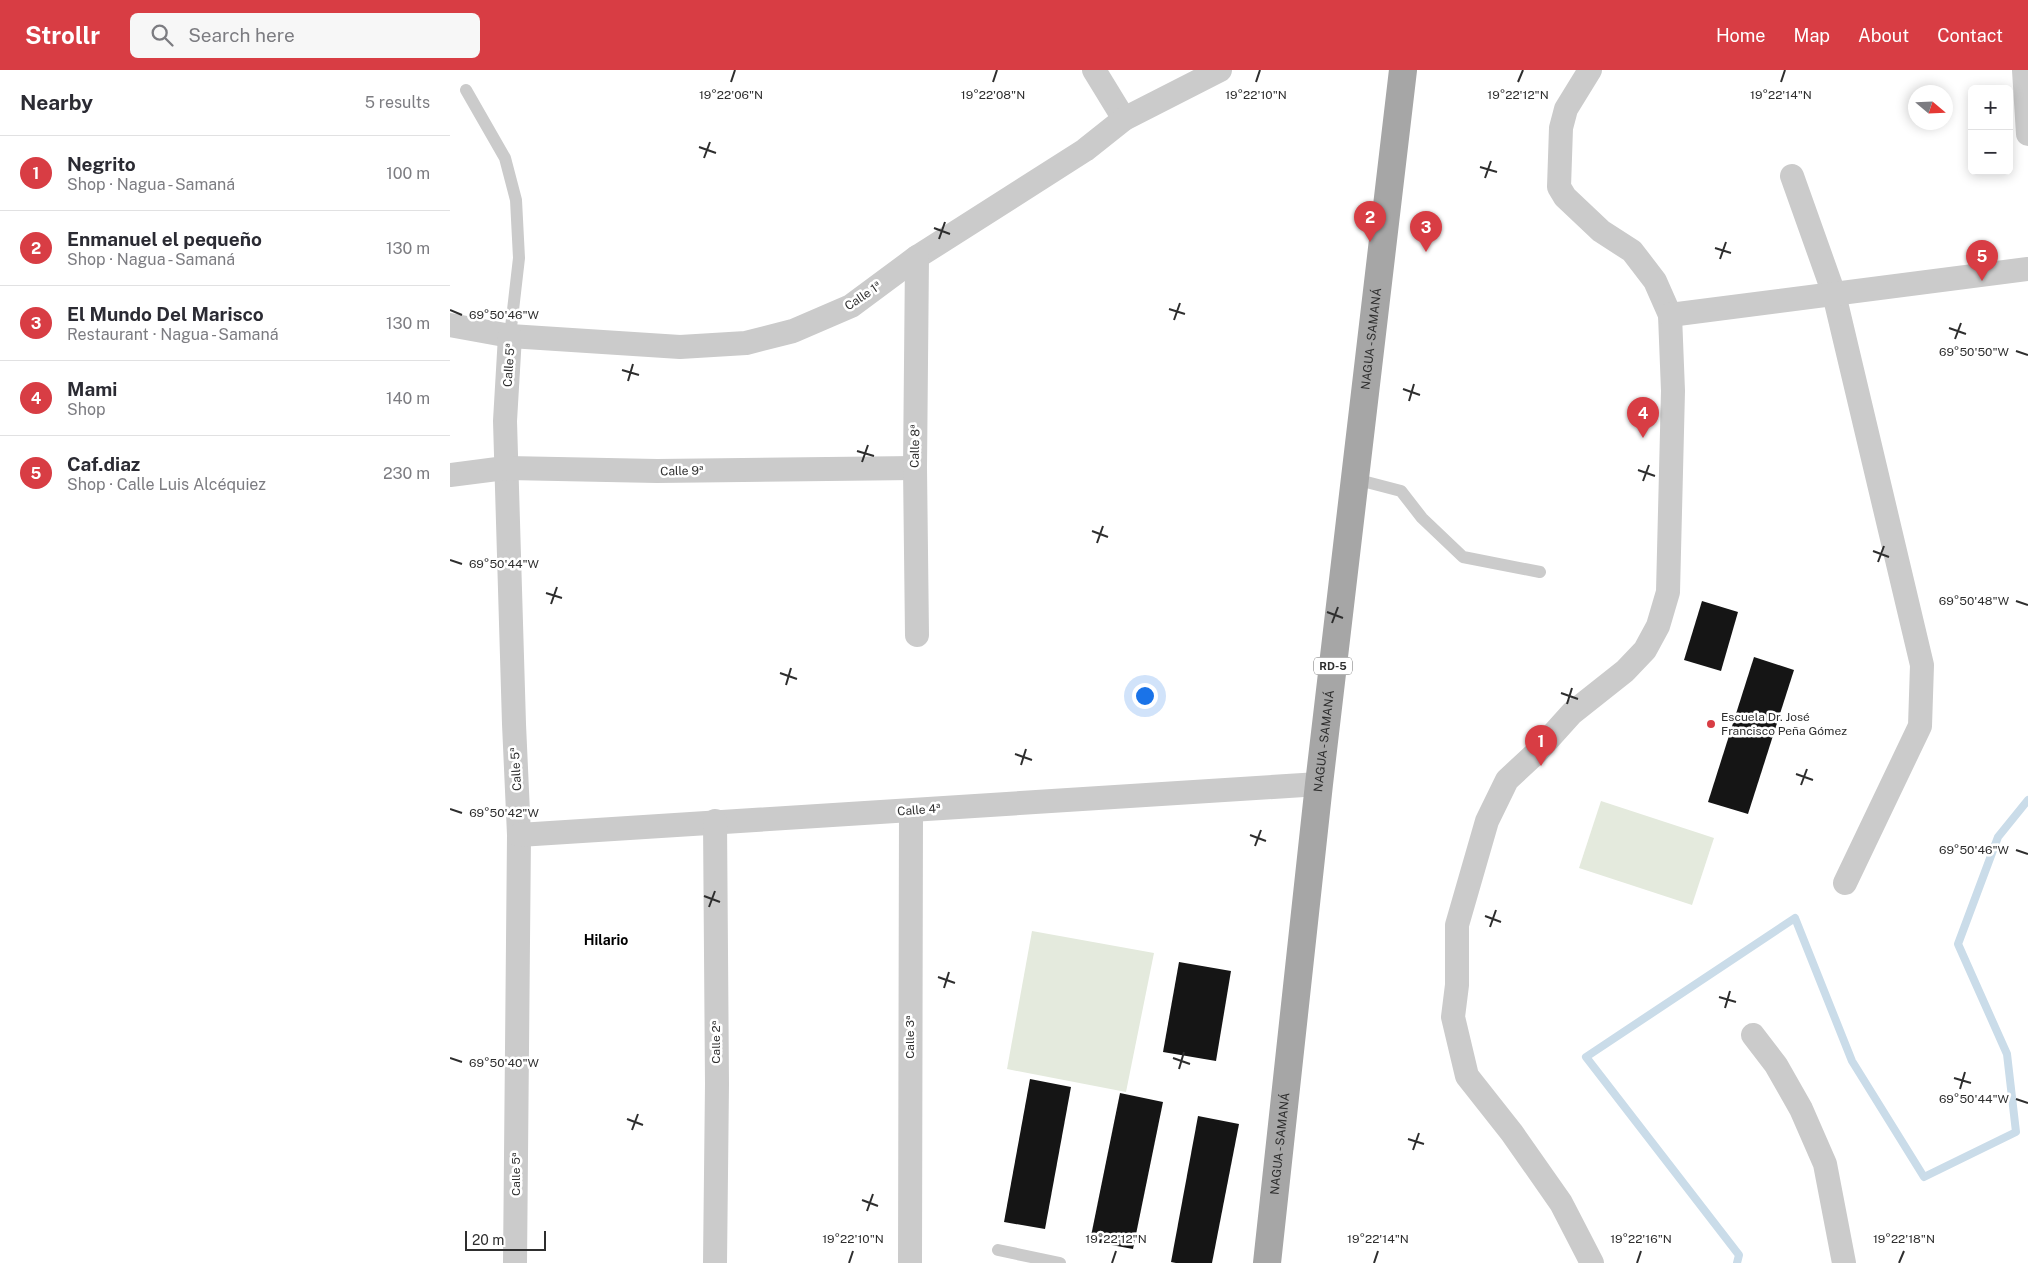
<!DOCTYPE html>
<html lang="en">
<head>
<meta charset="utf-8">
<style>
  body { margin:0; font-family:"Public Sans",sans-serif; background:#f7f7f7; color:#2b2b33 }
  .controls { position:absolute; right:15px; top:15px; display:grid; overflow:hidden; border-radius:8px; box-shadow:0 2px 12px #0003 }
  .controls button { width:45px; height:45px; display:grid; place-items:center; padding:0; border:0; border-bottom:1px solid #e1e1e2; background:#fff; color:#2b2b33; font:25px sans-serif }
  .compass { position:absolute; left:1458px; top:15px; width:45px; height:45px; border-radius:50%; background:#fff; box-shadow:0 2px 12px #0003; rotate:109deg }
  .scale { position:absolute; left:15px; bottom:12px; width:81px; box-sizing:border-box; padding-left:5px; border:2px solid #2e2e2e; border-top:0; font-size:14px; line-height:18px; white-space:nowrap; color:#2e2e2e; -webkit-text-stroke:4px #fff; paint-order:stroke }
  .you { position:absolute; left:694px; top:625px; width:18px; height:18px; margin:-12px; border:4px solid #fff; border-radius:50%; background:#1a73e8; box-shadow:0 0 0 8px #1a73e833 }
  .badge { display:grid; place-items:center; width:32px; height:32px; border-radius:50%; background:#d83d44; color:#fff; font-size:16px; font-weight:700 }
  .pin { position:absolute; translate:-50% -41px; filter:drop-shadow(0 1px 2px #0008) }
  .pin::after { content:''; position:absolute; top:26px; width:18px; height:15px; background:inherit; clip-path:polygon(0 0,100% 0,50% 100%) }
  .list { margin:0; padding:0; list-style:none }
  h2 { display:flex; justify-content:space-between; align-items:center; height:65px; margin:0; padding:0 20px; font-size:21px }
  h2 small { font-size:16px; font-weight:400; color:#7c7c81 }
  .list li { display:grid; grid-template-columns:32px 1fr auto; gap:15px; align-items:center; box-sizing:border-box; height:75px; padding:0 20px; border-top:1px solid #e1e1e2 }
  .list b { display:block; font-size:19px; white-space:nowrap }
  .list p { margin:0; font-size:16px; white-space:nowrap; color:#7c7c81 }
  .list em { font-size:16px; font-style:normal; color:#7c7c81 }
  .icon { flex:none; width:28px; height:28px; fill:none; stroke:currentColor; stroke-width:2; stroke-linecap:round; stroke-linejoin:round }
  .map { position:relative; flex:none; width:1578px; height:1193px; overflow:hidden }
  header { display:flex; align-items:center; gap:30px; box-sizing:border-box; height:70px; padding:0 25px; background:#d83d44; color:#fff }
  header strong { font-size:24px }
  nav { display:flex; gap:28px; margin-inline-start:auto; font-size:18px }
  .search { width:350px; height:45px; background:#f7f7f7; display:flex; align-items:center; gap:12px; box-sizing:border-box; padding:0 18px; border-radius:8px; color:#7c7c81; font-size:19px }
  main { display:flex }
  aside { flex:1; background:#fff }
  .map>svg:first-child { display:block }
  .green { fill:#e4eadd }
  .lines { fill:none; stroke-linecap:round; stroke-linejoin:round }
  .stream { stroke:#cadce9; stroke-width:8 }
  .building { fill:#151515 }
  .service { stroke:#cbcbcb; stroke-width:12 }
  .minor { stroke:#cbcbcb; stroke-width:24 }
  .primary { stroke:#a6a6a6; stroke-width:28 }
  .ticks { fill:none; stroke:#2e2e2e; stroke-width:2 }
  .poi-dot { fill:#d83d44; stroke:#fff; stroke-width:2 }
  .labels { text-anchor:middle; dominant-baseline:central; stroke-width:5; stroke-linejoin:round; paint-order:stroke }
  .shield { fill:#fff; stroke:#6d6d6d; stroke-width:1 }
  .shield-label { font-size:11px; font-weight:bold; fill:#2e2e2e }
  .street-label { font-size:12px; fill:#2e2e2e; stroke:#fff }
  .poi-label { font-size:12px; fill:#2e2e2e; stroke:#fff; text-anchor:start }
  .neighbourhood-label { font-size:14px; font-weight:bold; fill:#000; stroke:#fff }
  .ticks-label { font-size:12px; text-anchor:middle; fill:#2e2e2e; stroke:#fff; stroke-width:5; stroke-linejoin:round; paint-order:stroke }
</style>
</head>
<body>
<header>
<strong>Strollr</strong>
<div class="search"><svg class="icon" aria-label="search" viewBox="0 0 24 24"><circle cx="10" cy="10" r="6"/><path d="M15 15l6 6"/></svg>Search here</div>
<nav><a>Home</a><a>Map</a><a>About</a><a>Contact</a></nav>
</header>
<main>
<aside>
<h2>Nearby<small>5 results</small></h2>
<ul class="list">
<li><span class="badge">1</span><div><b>Negrito</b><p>Shop · Nagua - Samaná</p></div><em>100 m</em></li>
<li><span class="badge">2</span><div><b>Enmanuel el pequeño</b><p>Shop · Nagua - Samaná</p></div><em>130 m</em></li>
<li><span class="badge">3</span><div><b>El Mundo Del Marisco</b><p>Restaurant · Nagua - Samaná</p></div><em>130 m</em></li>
<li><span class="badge">4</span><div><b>Mami</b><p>Shop</p></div><em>140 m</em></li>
<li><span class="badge">5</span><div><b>Caf.diaz</b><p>Shop · Calle Luis Alcéquiez</p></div><em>230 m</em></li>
</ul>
</aside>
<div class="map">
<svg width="1578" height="1193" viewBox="0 0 1578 1193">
  <rect width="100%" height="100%" fill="#fff"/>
  <g class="green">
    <polygon points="1151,731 1264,768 1242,835 1129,798"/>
    <polygon points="582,861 704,883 676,1022 557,999"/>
  </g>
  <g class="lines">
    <polyline class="stream" points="1287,1193 1289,1185 1136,987 1345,848 1402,991 1474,1107 1566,1062 1557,984 1508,874 1548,767 1578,730"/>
  </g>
  <g class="building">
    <polygon points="1252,531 1288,542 1271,601 1234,590"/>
    <polygon points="1304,587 1344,600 1298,744 1258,732"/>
    <polygon points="729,892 781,901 766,991 713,982"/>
    <polygon points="580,1009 621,1017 595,1159 554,1152"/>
    <polygon points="670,1023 713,1032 683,1179 640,1171"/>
    <polygon points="748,1046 789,1054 762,1193 726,1193 721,1192"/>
  </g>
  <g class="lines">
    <g class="service">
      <polyline points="16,20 55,88 66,130 69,188 60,266"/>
      <polyline points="905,409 951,421 972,448 1013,487 1090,502"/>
      <polyline points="548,1180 610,1193"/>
    </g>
    <g class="minor">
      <polyline points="644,0 674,49"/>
      <polyline points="1140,0 1116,39 1111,58 1109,117 1115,127 1151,161 1182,181 1205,211 1220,245 1223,321 1218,522 1208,556 1195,580 1175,601 1122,643 1086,683 1057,710 1037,751 1007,855 1007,915 1003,947 1017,1006 1062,1063 1111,1133 1142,1193"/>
      <polyline points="1574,0 1578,64"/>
      <polyline points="1342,106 1384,224 1472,595 1470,656 1395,813"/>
      <polyline points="1220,245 1578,199"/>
      <polyline points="0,255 60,266 230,277 296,273 343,261 401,236 467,187 635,80 674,49 770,0"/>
      <polyline points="60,266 55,351 64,654 69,765 65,1193"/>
      <polyline points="0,405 55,398 207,401 465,398"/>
      <polyline points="467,565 465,398 467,187"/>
      <polyline points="69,765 869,714"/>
      <polyline points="1303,965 1326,995 1351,1039 1375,1094 1394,1193"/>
      <polyline points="265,1193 267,1014 265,751"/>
      <polyline points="460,1193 461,741"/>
    </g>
    <path class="primary" id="s1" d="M 817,1193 L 869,714 L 953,0"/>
  </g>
  <path class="ticks" d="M 281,12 L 285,0M 543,12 L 547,0M 806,12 L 810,0M 1068,12 L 1073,0M 1331,12 L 1335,0M 249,77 L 266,83M 254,88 L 260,72M 1030,97 L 1047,102M 1035,108 L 1041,91M 484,158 L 500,164M 489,169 L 495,152M 1265,178 L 1281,183M 1270,189 L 1276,172M 719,239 L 735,244M 0,240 L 12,245M 724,250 L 730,233M 1499,258 L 1516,264M 1505,269 L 1511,253M 1566,281 L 1578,285M 172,300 L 189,305M 178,311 L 183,294M 953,319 L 970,325M 959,331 L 964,314M 407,381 L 424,386M 412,392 L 418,375M 1188,400 L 1205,406M 1193,411 L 1199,395M 642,461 L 658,467M 647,473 L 653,456M 1423,481 L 1439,487M 0,490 L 12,494M 1428,492 L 1434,476M 96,523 L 112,528M 1566,531 L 1578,535M 101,534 L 107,517M 877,542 L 893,548M 882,553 L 888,537M 330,603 L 347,609M 336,615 L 341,598M 1111,623 L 1128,629M 1117,634 L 1122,618M 565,684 L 582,690M 571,695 L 576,679M 1346,704 L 1363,710M 1351,715 L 1357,699M 0,739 L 12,743M 800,765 L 816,771M 805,776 L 811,760M 1566,780 L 1578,784M 254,826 L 270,832M 259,837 L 265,821M 1035,846 L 1051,852M 1040,857 L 1046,840M 488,907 L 505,913M 494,918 L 499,902M 1269,927 L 1286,932M 1275,938 L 1280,921M 0,988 L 12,992M 723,988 L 740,994M 729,999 L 734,982M 1504,1008 L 1521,1013M 1510,1019 L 1515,1002M 1566,1029 L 1578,1033M 177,1049 L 193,1055M 182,1060 L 188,1044M 958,1069 L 974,1074M 963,1080 L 969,1063M 412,1130 L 428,1136M 417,1141 L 423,1124M 399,1193 L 403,1181M 662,1193 L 666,1181M 924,1193 L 928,1181M 1187,1193 L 1191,1181M 1449,1193 L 1454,1181"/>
  <circle class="poi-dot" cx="1261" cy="654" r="5"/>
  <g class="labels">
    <rect class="shield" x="864" y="587.5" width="38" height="17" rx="4"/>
    <g class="shield-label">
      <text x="883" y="596">RD-5</text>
    </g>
    <g class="street-label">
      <text transform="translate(413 226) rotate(-34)">Calle 1ª</text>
      <text stroke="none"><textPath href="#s1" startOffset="930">NAGUA - SAMANÁ</textPath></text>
      <text transform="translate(59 295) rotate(-86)">Calle 5ª</text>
      <text transform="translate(465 376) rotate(-89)">Calle 8ª</text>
      <text transform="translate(232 401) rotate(-1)">Calle 9ª</text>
      <text stroke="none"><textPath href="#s1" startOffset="525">NAGUA - SAMANÁ</textPath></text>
      <text transform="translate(66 699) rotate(-93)">Calle 5ª</text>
      <text transform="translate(469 740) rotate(-4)">Calle 4ª</text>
      <text transform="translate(460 967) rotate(-90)">Calle 3ª</text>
      <text transform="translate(266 972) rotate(-90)">Calle 2ª</text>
      <text stroke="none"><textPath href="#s1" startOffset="120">NAGUA - SAMANÁ</textPath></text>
      <text transform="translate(66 1104) rotate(-90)">Calle 5ª</text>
    </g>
    <g class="poi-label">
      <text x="1271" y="647">Escuela Dr. José<tspan x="1271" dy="14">Francisco Peña Gómez</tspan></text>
    </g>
    <g class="neighbourhood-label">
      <text x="156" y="870">Hilario</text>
    </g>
  </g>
  <g class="ticks-label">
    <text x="281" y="29">19°22'06"N</text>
    <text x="543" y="29">19°22'08"N</text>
    <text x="806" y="29">19°22'10"N</text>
    <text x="1068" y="29">19°22'12"N</text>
    <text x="1331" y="29">19°22'14"N</text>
    <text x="54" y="249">69°50'46"W</text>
    <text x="1524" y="286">69°50'50"W</text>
    <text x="54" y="498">69°50'44"W</text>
    <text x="1524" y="535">69°50'48"W</text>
    <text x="54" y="747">69°50'42"W</text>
    <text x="1524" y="784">69°50'46"W</text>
    <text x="54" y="997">69°50'40"W</text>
    <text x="1524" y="1033">69°50'44"W</text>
    <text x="403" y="1173">19°22'10"N</text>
    <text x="666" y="1173">19°22'12"N</text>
    <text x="928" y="1173">19°22'14"N</text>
    <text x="1191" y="1173">19°22'16"N</text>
    <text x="1454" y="1173">19°22'18"N</text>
  </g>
</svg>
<div class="controls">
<button>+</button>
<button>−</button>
</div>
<svg class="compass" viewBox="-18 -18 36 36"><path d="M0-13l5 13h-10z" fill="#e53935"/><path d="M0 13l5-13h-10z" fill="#7c7c81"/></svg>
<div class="scale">20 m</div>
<div class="you"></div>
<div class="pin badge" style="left:1091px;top:696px">1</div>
<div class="pin badge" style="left:920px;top:172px">2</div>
<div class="pin badge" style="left:976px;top:182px">3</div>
<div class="pin badge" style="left:1193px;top:368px">4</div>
<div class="pin badge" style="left:1532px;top:211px">5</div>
</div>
</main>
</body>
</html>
